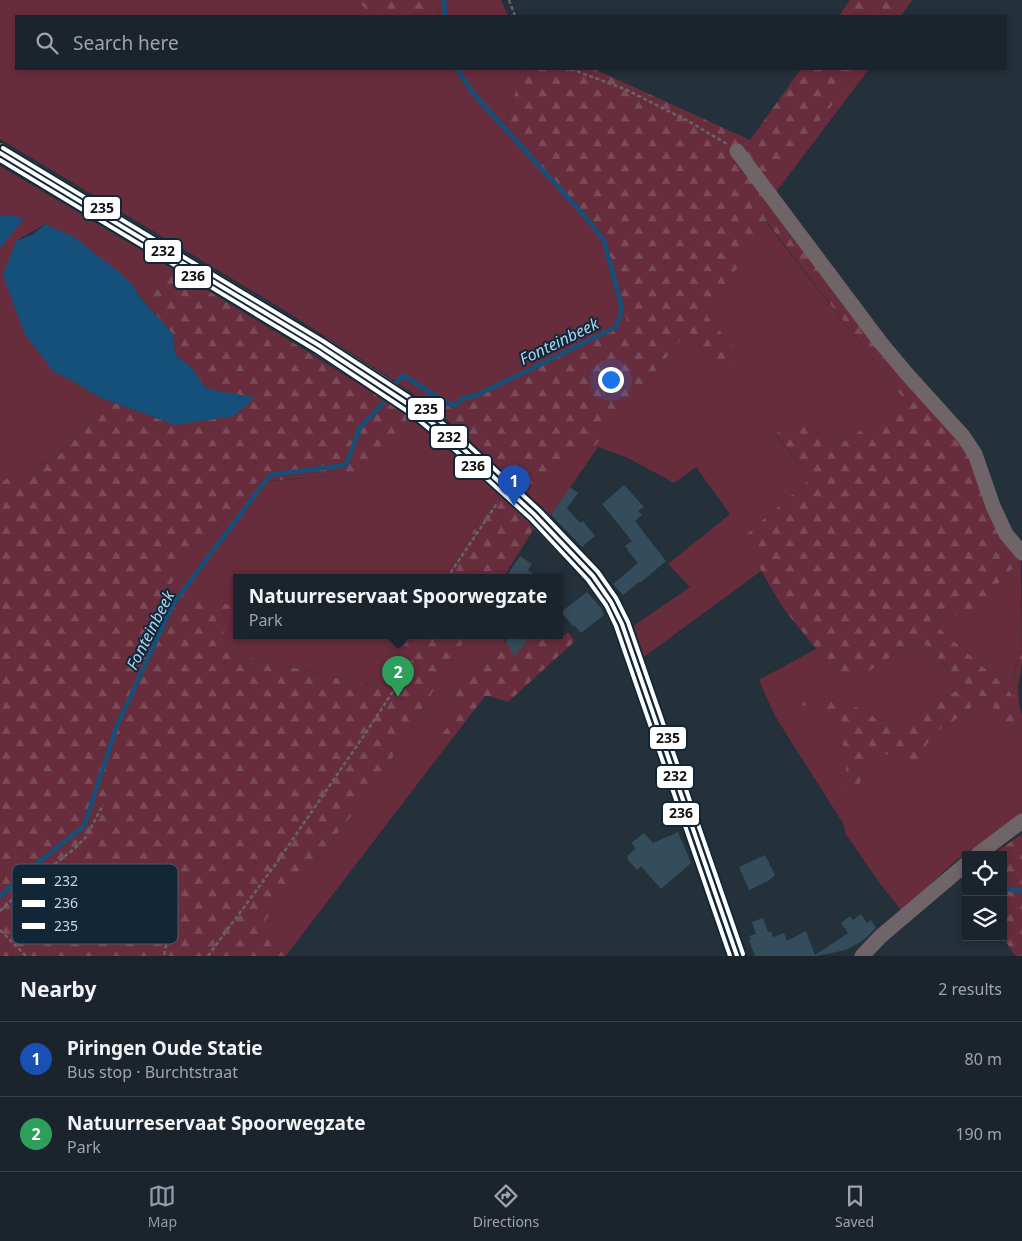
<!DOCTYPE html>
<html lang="en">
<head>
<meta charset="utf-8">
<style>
  body { margin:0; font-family:"Noto Sans",sans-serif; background:#283038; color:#f1f3f6 }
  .controls { position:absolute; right:15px; bottom:15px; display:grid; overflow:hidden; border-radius:0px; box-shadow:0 2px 8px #0003 }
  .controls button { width:45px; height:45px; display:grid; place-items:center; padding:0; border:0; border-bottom:1px solid #394148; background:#1b242c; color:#f1f3f6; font:25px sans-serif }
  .you { position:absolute; left:610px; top:379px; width:18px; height:18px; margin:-12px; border:4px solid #fff; border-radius:50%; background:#1a73e8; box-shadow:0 0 0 8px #1a73e833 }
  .badge { display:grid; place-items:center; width:32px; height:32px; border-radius:50%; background:#8f9ba7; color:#fff; font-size:16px; font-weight:700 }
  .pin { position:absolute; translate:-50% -41px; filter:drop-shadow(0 1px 2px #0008) }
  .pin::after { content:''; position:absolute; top:26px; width:18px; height:15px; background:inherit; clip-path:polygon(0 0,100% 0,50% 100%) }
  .popup { position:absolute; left:233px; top:574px; width:330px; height:65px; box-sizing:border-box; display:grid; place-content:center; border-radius:0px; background:#1b242c; filter:drop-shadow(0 1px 4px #0005); font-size:16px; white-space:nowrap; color:#a0a4a9 }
  .popup b { font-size:19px; color:#f1f3f6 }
  .popup::after { content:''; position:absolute; left:50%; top:100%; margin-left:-10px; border:10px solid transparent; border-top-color:#1b242c }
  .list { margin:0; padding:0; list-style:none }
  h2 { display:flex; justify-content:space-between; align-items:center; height:65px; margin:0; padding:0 20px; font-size:21px }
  h2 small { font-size:16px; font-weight:400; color:#a0a4a9 }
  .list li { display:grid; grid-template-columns:32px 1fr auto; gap:15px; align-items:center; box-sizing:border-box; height:75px; padding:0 20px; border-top:1px solid #394148 }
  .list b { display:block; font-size:19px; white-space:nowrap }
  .list p { margin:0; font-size:16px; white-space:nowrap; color:#a0a4a9 }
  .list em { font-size:16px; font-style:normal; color:#a0a4a9 }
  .icon { flex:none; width:28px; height:28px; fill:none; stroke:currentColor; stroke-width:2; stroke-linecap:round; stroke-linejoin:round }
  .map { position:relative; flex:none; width:1022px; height:956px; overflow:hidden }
  .search { position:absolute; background:#1b242c; box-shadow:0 2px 8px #0003; left:15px; right:15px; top:15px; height:55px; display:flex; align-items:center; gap:12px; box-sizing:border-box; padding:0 18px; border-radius:0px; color:#a0a4a9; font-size:19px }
  .sheet { height:215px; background:#1b242c }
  nav { display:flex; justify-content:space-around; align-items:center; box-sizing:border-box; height:70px; border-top:1px solid #394148; background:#1b242c; font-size:14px; color:#a0a4a9 }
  nav a { display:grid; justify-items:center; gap:2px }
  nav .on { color:#8f9ba7 }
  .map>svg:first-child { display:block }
  .green { fill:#682d3d }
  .forest { fill:url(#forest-firs) }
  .water { fill:#145079 }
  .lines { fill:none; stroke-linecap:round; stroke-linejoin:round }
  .stream { stroke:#145079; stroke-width:4.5 }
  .building { fill:#344c5b }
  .path { stroke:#666468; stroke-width:2.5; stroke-dasharray:4 2.5; stroke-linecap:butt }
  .street { stroke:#6f6468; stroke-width:15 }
  .secondary { stroke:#70666b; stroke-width:20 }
  .bus-1-casing { stroke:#112738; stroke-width:8 }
  .bus-2-casing { stroke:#112738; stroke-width:8 }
  .bus-3-casing { stroke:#112738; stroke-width:8 }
  .bus-1 { stroke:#fff; stroke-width:4 }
  .bus-2 { stroke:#fff; stroke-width:4 }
  .bus-3 { stroke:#fff; stroke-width:4 }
  .labels { text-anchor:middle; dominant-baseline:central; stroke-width:4; stroke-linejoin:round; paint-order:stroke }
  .water-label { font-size:16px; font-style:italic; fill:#add2f2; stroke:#112738 }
  .key { fill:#112738; stroke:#485b6b; stroke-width:1 }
  .key-label { font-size:14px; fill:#c8d5e1 }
  .line-badge { stroke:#112738; stroke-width:2 }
  .pale-badge-label { font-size:14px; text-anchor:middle; font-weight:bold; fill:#111 }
</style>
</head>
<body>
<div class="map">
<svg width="1022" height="956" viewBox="0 0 1022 956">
  <defs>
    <pattern id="forest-firs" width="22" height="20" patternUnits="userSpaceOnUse" patternTransform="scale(1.25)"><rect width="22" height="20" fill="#682d3d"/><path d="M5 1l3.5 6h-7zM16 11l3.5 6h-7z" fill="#7c4b59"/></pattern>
  </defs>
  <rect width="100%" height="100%" fill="#24303a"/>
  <g class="green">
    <polygon points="0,0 355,0 375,16 16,16 16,69 522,69 504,131 597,228 629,324 436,410 392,379 279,307 0,139"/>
    <polygon points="438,0 501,0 508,16 439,16"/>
    <polygon points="822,69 869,69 776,192 756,166"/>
    <polygon points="0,166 174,270 139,296 134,286 45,224 16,241 53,371 69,379 99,397 93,416 85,428 59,455 44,464 33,467 6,479 0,484"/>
    <polygon points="765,221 906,402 835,447 800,418 776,435 811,478 742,538 761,571 641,659 632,627 690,587 668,564 730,514 696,467 674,483 628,458 598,447 548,519 497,470 650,378 688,331 725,376 742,357 707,316"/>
    <polygon points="407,414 498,490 445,578 237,578 237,636 410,636 378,687 216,650 166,592 181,569 257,482 346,475 370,466 395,448 405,432"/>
    <path d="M 1021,560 L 1022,650 C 1013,664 1014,682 1014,698 L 1008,689 L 930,620 L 946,607 L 962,620 Z"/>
    <polygon points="467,636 500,636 505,642 492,660 482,667 468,672 449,698 460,710 436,742 445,748 291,949 262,923 315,861 373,789"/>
    <polygon points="918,638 965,685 913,718 897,723 878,719 854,706 795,693 793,702 821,710 830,722 842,741 846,761 846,792 857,796 863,770 870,750 887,755 926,745 941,729 969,711 977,693 1016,730 1022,728 1022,814 954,862 902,911 881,885 845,833 844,825 775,716 759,680 816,649 834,671 871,670"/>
  </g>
  <g class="forest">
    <polygon points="355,0 438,0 439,16 375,16"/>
    <polygon points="850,0 912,0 901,16 839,16"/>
    <path d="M 522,69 L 594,69 L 750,140 L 801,69 L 861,69 L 768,185 L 971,452 L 1021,560 L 962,621 L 946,607 L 930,620 L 1008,689 L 1013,697 C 1015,681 1013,664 1022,650 L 1022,663 L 1018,687 L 1019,705 L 1022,716 L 1022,728 L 1016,730 L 977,693 L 969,711 L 941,729 L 926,745 L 921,759 L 905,760 L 870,750 L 863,770 L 857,796 L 846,792 L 846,761 L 842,741 L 830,722 L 821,710 L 792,702 L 795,693 L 854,706 L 878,719 L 897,723 L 913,718 L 965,685 L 918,638 L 871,670 L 854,675 L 834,671 L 783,608 L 742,538 L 811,478 L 776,434 L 800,418 L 835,447 L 906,402 L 766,221 L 707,316 L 742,357 L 725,376 L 688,331 L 595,446 L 578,447 L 563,455 L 532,498 L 436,410 L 628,323 L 597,228 L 504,131 Z"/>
    <polygon points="174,270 284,337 407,414 405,432 395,448 371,466 346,475 302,478 257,482 181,569 166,592 235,606 216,650 377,687 410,636 467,636 373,789 315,861 263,923 291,949 285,956 0,956 0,484 6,479 33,467 45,464 59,455 85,428 93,416 99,397 175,425 200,420 222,392 206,388 190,366 175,355 173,334 139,296"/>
    <polygon points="498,490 535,527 503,578 445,578"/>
    <polygon points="568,632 575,641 508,702 489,696 485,696 445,748 436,742 460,710 449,698 468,672 482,667 492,660 505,642 508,636 535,636 538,638 540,636 557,636 560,639"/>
    <polygon points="1022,834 1022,956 1015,956 1003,937 1003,855 992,855"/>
  </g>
  <g class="water">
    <polygon points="6,215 24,218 0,248 0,216"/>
    <polygon points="45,224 74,237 119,272 134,286 139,296 173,334 175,355 190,366 206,388 222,392 255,397 234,416 175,425 99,397 69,379 53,371 24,333 3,275 16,241 32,235"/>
  </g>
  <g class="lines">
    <g class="stream">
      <polyline points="444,0 445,16"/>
      <polyline points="397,382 403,375 448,404 456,405 462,399 477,395 535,367 616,327 621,313 621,304 604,241 590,222 472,92 457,69"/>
      <polyline points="1003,886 1008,889 1022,891"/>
      <polyline points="0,896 25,873 84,826 116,728 173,604 270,475 346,465 360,427 383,403"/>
    </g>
  </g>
  <g class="building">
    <polygon points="624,485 644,507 638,511 642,515 635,521 666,561 640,583 639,582 623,595 613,584 638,563 627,550 628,549 625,546 632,541 602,504"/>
    <polygon points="570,487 578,493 567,508 580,523 583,521 595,536 582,547 551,515"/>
    <polygon points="520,556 532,564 528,570 539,578 505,578"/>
    <polygon points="587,592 601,608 604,615 581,633 574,625 573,626 561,612"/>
    <polygon points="504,636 521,636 527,641 514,657"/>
    <polygon points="678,832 691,863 661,889 641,866 637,870 627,859 628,858 627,856 636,848 631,843 644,833 653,843"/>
    <polygon points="765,855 775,875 768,881 749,890 739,867"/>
    <polygon points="861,914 867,923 871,920 876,928 866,938 856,945 856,944 846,950 817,956 755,956 749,940 751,940 749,936 756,934 752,922 763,918 768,932 771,931 773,937 784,933 787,941 806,931 815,955 848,933 841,923 850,916 853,920"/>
  </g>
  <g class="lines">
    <g class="path">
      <polyline points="509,0 515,16"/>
      <polyline points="571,69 627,90 688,121 727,144"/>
      <polyline points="447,578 498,502"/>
      <polyline points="114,881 163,914 169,932 164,956"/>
      <polyline points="0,911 24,888 74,849 86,837 103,805"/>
      <polyline points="0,930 26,956"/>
      <polyline points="208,956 275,865 365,734 413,661"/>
    </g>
    <g class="street">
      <polyline points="737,151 881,343 907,374 963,436 975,454 993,506 1006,534 1022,553"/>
      <polyline points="977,855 1022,821"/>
      <polyline points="862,956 881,936 966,864"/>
    </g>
    <polyline class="secondary" points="0,153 320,346 385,388 414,408 460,446 534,514 593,576 611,602 622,624 737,956"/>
    <defs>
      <polyline id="bus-1" points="0,153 320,346 414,408 460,446 534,514 593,576 611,602 622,624 737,956"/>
      <polyline id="bus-2" points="0,160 317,351 410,413 456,451 530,518 588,580 606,605 616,626 730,956"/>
      <polyline id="bus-3" points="3,148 323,341 418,403 464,441 539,510 598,572 616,598 628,622 743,954"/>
    </defs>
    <use href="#bus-1" class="bus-1-casing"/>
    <use href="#bus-2" class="bus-2-casing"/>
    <use href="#bus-3" class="bus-3-casing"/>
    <use href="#bus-1" class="bus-1"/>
    <use href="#bus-2" class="bus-2"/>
    <use href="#bus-3" class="bus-3"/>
  </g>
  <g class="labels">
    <g class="water-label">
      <text transform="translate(559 341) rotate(-26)">Fonteinbeek</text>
      <text transform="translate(150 630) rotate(-63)">Fonteinbeek</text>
    </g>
  </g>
  <rect x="12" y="864" width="166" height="80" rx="8" class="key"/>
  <rect x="22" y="878" width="23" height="6" fill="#fff"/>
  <rect x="22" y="900" width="23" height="7" fill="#fff"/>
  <rect x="22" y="923" width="23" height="6" fill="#fff"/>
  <g class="key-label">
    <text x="54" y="886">232</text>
    <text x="54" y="908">236</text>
    <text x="54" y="931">235</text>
  </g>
  <g class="line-badge">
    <rect x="83" y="196" width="38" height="24" rx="5" fill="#fff"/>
    <rect x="144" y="239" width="38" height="24" rx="5" fill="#fff"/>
    <rect x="174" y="265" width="38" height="24" rx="5" fill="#fff"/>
    <rect x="407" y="397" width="38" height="24" rx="5" fill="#fff"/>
    <rect x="430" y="425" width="38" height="24" rx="5" fill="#fff"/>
    <rect x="454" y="455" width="38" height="24" rx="5" fill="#fff"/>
    <rect x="649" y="726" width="38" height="24" rx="5" fill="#fff"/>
    <rect x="656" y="765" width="38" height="24" rx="5" fill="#fff"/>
    <rect x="662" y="802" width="38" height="24" rx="5" fill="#fff"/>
  </g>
  <g class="pale-badge-label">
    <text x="102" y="213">235</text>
    <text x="163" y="256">232</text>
    <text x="193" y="281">236</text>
    <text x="426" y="414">235</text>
    <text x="449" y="442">232</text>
    <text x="473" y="471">236</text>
    <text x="668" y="743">235</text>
    <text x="675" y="781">232</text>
    <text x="681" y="818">236</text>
  </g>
</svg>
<div class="controls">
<button><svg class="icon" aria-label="locate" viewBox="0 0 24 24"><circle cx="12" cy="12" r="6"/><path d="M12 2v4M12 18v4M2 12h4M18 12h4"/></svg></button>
<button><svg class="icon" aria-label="layers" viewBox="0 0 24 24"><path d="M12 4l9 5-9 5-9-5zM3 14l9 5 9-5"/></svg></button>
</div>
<div class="you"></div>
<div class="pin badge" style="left:514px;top:506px;background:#1a4fb4">1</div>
<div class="pin badge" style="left:398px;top:697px;background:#2e9e5b">2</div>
<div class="popup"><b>Natuurreservaat Spoorwegzate</b>Park</div>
<div class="search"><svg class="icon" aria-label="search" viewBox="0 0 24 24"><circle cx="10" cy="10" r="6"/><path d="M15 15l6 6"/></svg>Search here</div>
</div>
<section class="sheet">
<h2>Nearby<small>2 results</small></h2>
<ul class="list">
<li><span class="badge" style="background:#1a4fb4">1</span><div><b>Piringen Oude Statie</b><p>Bus stop · Burchtstraat</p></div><em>80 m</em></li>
<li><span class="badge" style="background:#2e9e5b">2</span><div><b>Natuurreservaat Spoorwegzate</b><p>Park</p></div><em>190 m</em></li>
</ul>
</section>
<nav>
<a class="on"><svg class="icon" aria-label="map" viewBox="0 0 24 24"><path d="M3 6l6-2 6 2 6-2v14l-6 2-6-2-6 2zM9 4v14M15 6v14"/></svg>Map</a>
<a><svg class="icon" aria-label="directions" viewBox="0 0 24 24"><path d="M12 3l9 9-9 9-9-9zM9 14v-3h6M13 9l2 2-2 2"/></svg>Directions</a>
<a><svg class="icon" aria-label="saved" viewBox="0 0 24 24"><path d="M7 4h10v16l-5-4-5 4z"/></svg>Saved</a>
</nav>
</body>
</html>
